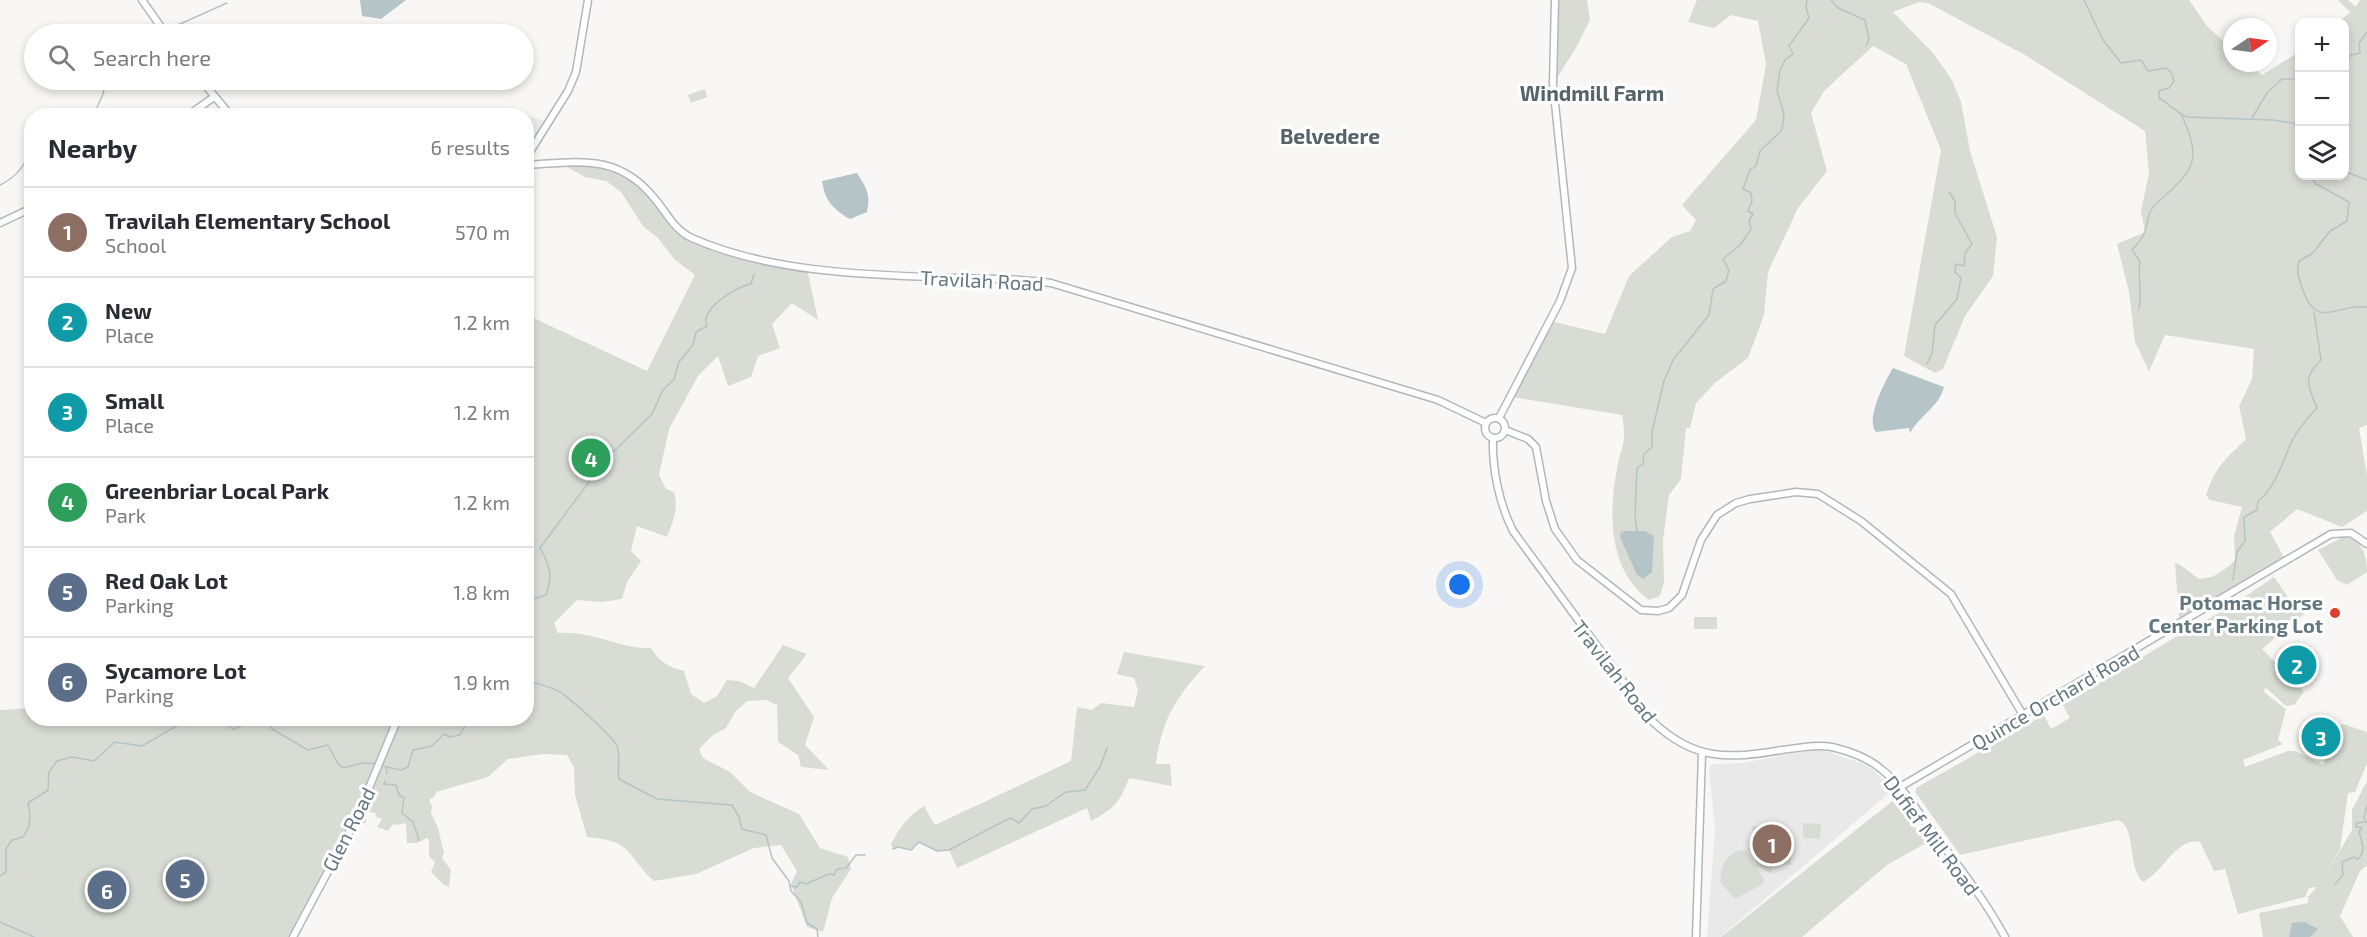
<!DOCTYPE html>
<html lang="en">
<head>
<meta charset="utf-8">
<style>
  body { margin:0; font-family:"Exo 2",sans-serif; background:#f2f2f3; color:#2b2b33 }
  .controls { position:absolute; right:18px; top:18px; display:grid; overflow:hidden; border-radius:12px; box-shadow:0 3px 9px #0003 }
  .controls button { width:54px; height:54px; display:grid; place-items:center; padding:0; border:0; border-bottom:2px solid #e1e1e2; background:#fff; color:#2b2b33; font:30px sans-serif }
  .compass { position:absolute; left:2223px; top:18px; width:54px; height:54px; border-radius:50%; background:#fff; box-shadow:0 3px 9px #0003; rotate:77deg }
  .you { position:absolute; left:1460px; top:585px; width:21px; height:21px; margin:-15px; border:4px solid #fff; border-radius:50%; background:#1a73e8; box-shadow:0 0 0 9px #1a73e833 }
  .badge { display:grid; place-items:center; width:39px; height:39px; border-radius:50%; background:#db2777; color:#fff; font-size:20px; font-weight:700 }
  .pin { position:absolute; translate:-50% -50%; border:3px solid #fff; box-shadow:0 2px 6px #0006 }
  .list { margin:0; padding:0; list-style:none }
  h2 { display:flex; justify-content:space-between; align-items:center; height:78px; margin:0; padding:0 24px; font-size:26px }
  h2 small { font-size:20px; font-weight:400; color:#7c7c81 }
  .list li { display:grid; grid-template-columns:39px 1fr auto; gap:18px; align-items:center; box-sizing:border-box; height:90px; padding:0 24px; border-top:2px solid #e1e1e2 }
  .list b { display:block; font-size:22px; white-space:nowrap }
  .list p { margin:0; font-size:20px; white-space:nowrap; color:#7c7c81 }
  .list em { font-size:20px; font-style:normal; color:#7c7c81 }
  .icon { flex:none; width:33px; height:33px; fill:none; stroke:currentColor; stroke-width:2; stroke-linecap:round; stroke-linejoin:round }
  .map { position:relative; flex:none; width:2367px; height:937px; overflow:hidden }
  .search { position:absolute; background:#fff; box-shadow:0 3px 9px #0003; left:24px; top:24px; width:510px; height:66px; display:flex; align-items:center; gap:15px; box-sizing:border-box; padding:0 21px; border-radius:33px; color:#7c7c81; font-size:22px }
  .panel { position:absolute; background:#fff; box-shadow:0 3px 9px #0003; left:24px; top:108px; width:510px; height:618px; border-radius:24px }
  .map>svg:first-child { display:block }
  .built { fill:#e8e9e8 }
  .green { fill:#d8dcd4 }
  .water { fill:#b5c4c6 }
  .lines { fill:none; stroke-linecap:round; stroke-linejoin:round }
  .stream { stroke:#b5c4c6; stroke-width:1.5 }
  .secondary-casing { stroke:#b1b8bb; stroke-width:9 }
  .secondary { stroke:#fff; stroke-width:6 }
  .poi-dot { fill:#de3e2e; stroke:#fff; stroke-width:2 }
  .labels { text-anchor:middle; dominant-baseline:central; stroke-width:6; stroke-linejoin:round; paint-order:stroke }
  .street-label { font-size:20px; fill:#63777f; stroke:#fff }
  .poi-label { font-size:20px; font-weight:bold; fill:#63777f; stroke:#fff; text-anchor:end }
  .neighbourhood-label { font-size:21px; font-weight:bold; fill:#55646a; stroke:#fff }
</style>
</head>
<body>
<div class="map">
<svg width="2367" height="937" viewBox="0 0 2367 937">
  <rect width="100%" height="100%" fill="#f8f7f5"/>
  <g class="built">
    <polygon points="516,113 526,115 548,122 527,152 526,116 498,116"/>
    <polygon points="1805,751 1825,751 1867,765 1894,789 1720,937 1707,937 1715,828 1709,768 1713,764 1743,763"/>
  </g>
  <g class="green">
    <polygon points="1555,0 1587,0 1590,20 1576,48 1553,84"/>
    <path d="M 1697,0 L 2189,0 L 2207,26 L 2232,49 L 2232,63 L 2248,63 L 2262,75 L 2299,52 L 2300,176 L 2344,176 L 2344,22 L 2339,22 L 2350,12 L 2338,0 L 2348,0 L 2356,7 L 2360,0 L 2367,0 L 2367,425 L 2359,428 L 2367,475 L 2367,511 L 2342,527 L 2297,509 L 2270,532 L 2286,561 L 2177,626 L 2179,618 L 2175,563 L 2179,564 L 2199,579 C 2215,578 2224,571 2235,560 L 2234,536 L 2242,507 L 2210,500 L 2206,495 C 2217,464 2224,461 2246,439 L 2239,406 L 2252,379 L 2254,349 L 2165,335 L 2149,371 L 2135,342 L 2129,292 L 2117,244 L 2145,232 L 2141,211 L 2149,173 L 2145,131 L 2025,55 L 1928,3 L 1919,2 L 1893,12 L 1933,53 L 1952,80 L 1961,102 L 1970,151 L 1997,237 L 1993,276 L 1965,316 L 1943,369 L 1935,373 L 1904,356 L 1941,150 L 1906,64 L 1873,46 L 1824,91 L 1811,113 L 1827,171 L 1798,208 L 1768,272 L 1764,315 L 1748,358 L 1716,382 L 1696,403 L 1690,428 L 1686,428 L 1681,479 L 1669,495 L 1663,540 L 1664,582 L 1660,596 L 1649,600 C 1609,571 1608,514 1617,469 C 1622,443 1627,444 1622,415 L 1512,397 L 1554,322 L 1605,334 L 1629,276 L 1672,237 L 1690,231 L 1696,220 L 1682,205 L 1756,120 L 1766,64 L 1758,21 L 1731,15 L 1714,28 L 1688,22 Z"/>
    <polygon points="705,89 707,97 691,103 688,95"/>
    <path d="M 560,163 L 610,165 L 646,188 L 677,229 L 731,253 L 798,267 L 808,273 L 818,320 L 792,303 L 772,324 L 780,348 L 758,356 L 751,377 L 728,386 L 718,356 L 698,376 L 669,429 L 659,475 L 666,489 L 674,492 C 679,508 673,522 667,537 L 637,526 L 631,551 L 641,561 L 627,582 L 622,599 L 601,602 L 577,600 L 554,623 L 558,633 C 592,630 620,649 651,648 C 659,662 669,667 684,671 L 691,694 L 704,703 L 717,696 L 727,680 L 739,681 L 754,688 L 783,645 L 807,654 L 788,678 L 814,717 L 805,745 L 829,770 L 801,767 L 798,755 L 778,742 L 777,705 L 766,700 L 747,701 L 735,712 L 726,728 L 713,735 L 699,749 L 703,758 L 730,772 L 750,792 L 799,814 L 820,848 L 848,857 L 851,869 L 832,898 L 823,932 L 807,927 L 791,884 L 797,871 L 781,845 L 754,848 L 696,874 L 654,881 C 625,854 634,841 587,837 L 575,795 L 574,767 L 567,755 L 543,754 L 508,759 L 488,777 L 436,792 L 435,796 L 429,800 L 432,806 L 431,813 L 438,828 L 444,853 L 442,858 L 451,870 L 449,887 L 444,885 L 431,872 L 435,862 L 429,856 L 429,840 L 427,838 L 417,843 L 407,843 L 406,823 L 398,825 L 393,824 L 388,831 L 377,827 L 382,819 L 375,817 L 376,813 L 368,812 L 365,815 L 366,823 L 353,824 L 293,937 L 0,937 L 0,710 L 31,708 L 32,718 L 526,718 L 527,315 L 647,371 L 695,275 L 675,260 L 658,238 L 643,226 L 621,192 L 606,181 L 585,177 Z"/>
    <path d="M 2343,537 C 2362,538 2367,556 2367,572 L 2347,585 L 2337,580 L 2318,550 Z"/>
    <path d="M 2274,577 L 2294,606 L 2298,604 L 2304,614 L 2262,649 L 2304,692 L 2294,705 L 2286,706 L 2265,687 L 2264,692 L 2286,709 L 2278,740 L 2283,744 L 2243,760 L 2245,767 L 2288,751 L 2295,751 L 2323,765 L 2339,726 L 2343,724 L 2367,732 L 2367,763 L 2355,792 L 2348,793 L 2340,849 L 2320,884 L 2352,830 L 2352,810 L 2367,781 L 2367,865 L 2360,871 L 2340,916 L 2353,937 L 2263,937 L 2259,913 L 2308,903 L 2308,897 L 2317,887 L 2309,888 L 2305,897 L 2238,914 L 2225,869 L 2214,871 L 2200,842 C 2176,837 2163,873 2143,882 C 2127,868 2137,827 2118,820 L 1960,855 L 1916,793 L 1916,788 L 2044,715 L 2051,729 L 2070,718 L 2063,705 L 2179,635 L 2181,637 L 2183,633 L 2228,608 Z"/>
    <rect x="1694" y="617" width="23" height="12"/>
    <path d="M 1124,652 L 1205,666 C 1176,697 1161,721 1156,764 L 1170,764 L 1172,786 L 1129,778 C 1120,802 1114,809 1091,821 L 1087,808 L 957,868 L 949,850 L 937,851 L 919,842 L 911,850 L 898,847 L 893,849 L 891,844 C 900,827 908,816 924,806 L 935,825 L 1071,761 L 1077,707 L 1092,710 L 1101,703 L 1134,707 L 1138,690 L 1134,678 L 1117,674 Z"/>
    <polygon points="1895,799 1926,843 1887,865 1802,937 1721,937"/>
    <polygon points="1803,823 1821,824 1820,839 1803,838"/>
    <path d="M 1753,826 L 1767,826 L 1767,834 L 1774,834 L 1773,853 L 1791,853 L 1791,865 L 1774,864 L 1771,873 L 1756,866 L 1764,879 L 1763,884 L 1735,899 L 1721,883 C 1719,866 1728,850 1746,850 L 1756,865 L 1758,835 L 1752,835 Z"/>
  </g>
  <g class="water">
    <polygon points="360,0 406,0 381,19 362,16"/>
    <path d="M 857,173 C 866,187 871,194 867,212 L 850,219 C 833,209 825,201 822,181 Z"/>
    <path d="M 1893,368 L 1944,387 C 1939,407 1920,415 1910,433 L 1909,428 L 1876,432 C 1865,419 1885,381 1893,368 Z"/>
    <polygon points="1625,531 1645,531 1654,536 1652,572 1643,579 1637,575 1620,537 1621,532"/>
    <polygon points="2305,922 2318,929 2310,937 2289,937 2292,923"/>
  </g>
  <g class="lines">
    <g class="stream">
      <polyline points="1831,0 1838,8 1865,20 1869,39 1866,46"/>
      <path d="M 2084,0 L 2103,40 L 2121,63 L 2141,60 L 2148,71 L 2166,68 L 2171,72 L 2174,81 L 2169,88 L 2159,91 L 2159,98 C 2169,104 2176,112 2187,117 L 2273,120 L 2300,124"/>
      <polyline points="171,28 227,3"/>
      <polyline points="2344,62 2351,55 2360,53 2359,43 2367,32"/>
      <polyline points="93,116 103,94 106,80"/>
      <polyline points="2252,118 2267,93 2282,79 2300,79"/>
      <polyline points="2344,171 2367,180"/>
      <path d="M 2311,176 L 2316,184 L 2349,202 L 2347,221 L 2330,231 L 2313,253 L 2299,261 C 2296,273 2300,282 2304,293 C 2318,329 2337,304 2367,307"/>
      <path d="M 0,185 C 18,176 23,167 32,149"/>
      <path d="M 2139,309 C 2143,292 2137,278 2140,261 L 2132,250 C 2135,246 2139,243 2141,239 C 2149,230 2145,214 2155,205 C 2191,171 2205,165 2181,114"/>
      <polyline points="1927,364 1932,353 1935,325 1957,299 1961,278 1955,272 1956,264 1964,266 1965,253 1972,244 1955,213 1955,201 1949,192"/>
      <polyline points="1637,531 1635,515 1637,468 1643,464 1644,454 1652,447 1652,432 1664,381 1673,360 1709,315 1713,289 1726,281 1729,270 1723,259 1740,245 1751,229 1749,220 1753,214 1748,211 1752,201 1751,193 1743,189 1750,170 1756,166 1760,151 1782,130 1784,114 1777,91 1780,70 1785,60 1793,54 1789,46 1809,18 1806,7 1807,0"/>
      <path d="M 2233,580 L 2237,552 L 2245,541 L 2244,517 L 2257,510 L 2258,501 C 2271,492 2283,465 2288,450 C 2293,436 2306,419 2317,408 C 2308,386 2302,378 2321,360 L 2314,312"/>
      <path d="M 526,597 L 533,599 L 546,595 C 553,575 550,566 540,548 L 606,459 L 652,414 L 663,390 L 674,379 L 679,362 L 693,345 L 696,332 L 707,326 C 699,310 736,286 751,284 L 754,274"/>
      <path d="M 526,680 C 537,684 549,686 558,691 C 567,695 613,737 617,746 C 621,755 617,769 619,779 L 657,799 L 732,805 L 739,817 L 742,829 L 766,835 L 772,858 L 789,881 L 791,891 L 801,902 L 807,923 L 817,929 L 818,937"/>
      <polyline points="228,718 226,724 233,729 241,726 243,718"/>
      <polyline points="266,718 272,729 308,750 328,745 337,762 343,768 362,763 378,764"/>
      <polyline points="382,766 401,770 408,767 413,750 432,746 444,734 450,737 460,735 469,718"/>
      <polyline points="386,767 387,774"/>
      <polyline points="385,781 384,784 396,785 399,795 404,798 402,813 413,822 419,840"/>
      <polyline points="893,849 898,847 911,850 919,842 937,851 949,850 1004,821 1011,818 1019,823 1032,809 1046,806 1066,792 1085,790 1100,767 1107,748"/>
      <path d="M 0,876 L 6,872 L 6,849 L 12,840 L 23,837 C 31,826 31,816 28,803 L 48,790 L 49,772 L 57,761 L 72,757 L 94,761 L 115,742 L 142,746 L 180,724 L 211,723 L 213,718"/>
      <path d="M 2335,884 L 2343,875 L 2342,862 L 2354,857 L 2358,859 C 2367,851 2361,841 2359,831 L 2362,828 L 2356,827 L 2356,823 L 2366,822 L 2364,818 L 2367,805"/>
      <polyline points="791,886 797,887 800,882 806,884 829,874 834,875 837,869 846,868 856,855 865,855"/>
      <polyline points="0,922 34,937"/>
    </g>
    <defs>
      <g id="secondary">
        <polyline points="142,0 166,34"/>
        <polyline points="201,80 231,116"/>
        <polyline points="187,116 214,97"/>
        <polyline points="526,158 568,91 576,72 588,0"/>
        <path d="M 526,165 C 579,162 618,153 655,199 C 667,213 674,230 692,238 C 771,273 869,275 955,278 C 988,279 1019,278 1051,283 L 1438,400 L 1486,423"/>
        <polyline points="0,223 32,208"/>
        <circle cx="1495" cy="428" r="10"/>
        <polyline points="1499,418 1560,301 1572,268 1553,84 1555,0"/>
        <polyline points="1505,430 1528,439 1536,447 1546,501 1555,529 1577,560 1641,610 1658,611 1669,608 1682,595 1701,540 1717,515 1736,503 1750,499 1796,492 1818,494 1861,521 1951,594 2023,715"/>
        <path d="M 1493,438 C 1492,469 1499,503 1513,531 L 1652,721 C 1694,761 1728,759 1782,750 C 1799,748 1815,744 1832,747 C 1849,751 1867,757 1881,769 C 1902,785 1915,808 1930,828 C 1956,863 1984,898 2005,937"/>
        <polyline points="1900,787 2331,534 2351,533 2367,544"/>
        <polyline points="293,937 356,819 398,718"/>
        <polyline points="1696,937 1702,753"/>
      </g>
    </defs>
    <use href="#secondary" class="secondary-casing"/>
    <use href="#secondary" class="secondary"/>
  </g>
  <circle class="poi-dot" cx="2335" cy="613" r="6"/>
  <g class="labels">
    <g class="street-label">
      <text transform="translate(982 280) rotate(3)">Travilah Road</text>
      <text transform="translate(1615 671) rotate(52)">Travilah Road</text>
      <text transform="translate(2055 697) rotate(-30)">Quince Orchard Road</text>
      <text transform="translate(348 829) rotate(-63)">Glen Road</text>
      <text transform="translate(1932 835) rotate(53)">Dufief Mill Road</text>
    </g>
    <g class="poi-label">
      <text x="2323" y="602">Potomac Horse<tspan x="2323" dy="23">Center Parking Lot</tspan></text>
    </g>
    <g class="neighbourhood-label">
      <text x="1592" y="92">Windmill Farm</text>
      <text x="1330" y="135">Belvedere</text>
    </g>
  </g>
</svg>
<div class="controls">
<button>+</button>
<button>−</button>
<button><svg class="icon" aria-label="layers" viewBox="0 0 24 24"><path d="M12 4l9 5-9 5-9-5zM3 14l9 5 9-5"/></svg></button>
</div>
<svg class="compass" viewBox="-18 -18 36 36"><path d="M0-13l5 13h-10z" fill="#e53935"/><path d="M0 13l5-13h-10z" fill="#7c7c81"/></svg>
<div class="you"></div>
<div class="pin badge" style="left:1772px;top:844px;background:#8d6e63">1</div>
<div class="pin badge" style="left:2297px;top:665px;background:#0f9aa8">2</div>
<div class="pin badge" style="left:2321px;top:737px;background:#0f9aa8">3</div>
<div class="pin badge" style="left:591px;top:458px;background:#2e9e5b">4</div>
<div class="pin badge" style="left:185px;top:879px;background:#5c6f8a">5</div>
<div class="pin badge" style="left:107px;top:890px;background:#5c6f8a">6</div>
<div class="search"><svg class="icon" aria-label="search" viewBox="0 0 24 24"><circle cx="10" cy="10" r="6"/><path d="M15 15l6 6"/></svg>Search here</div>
<section class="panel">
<h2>Nearby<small>6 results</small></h2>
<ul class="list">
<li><span class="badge" style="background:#8d6e63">1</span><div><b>Travilah Elementary School</b><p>School</p></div><em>570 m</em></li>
<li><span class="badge" style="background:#0f9aa8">2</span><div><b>New</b><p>Place</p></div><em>1.2 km</em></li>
<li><span class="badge" style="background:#0f9aa8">3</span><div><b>Small</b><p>Place</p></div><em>1.2 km</em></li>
<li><span class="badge" style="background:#2e9e5b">4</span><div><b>Greenbriar Local Park</b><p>Park</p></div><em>1.2 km</em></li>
<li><span class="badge" style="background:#5c6f8a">5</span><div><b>Red Oak Lot</b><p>Parking</p></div><em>1.8 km</em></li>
<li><span class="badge" style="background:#5c6f8a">6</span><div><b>Sycamore Lot</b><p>Parking</p></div><em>1.9 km</em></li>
</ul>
</section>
</div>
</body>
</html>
